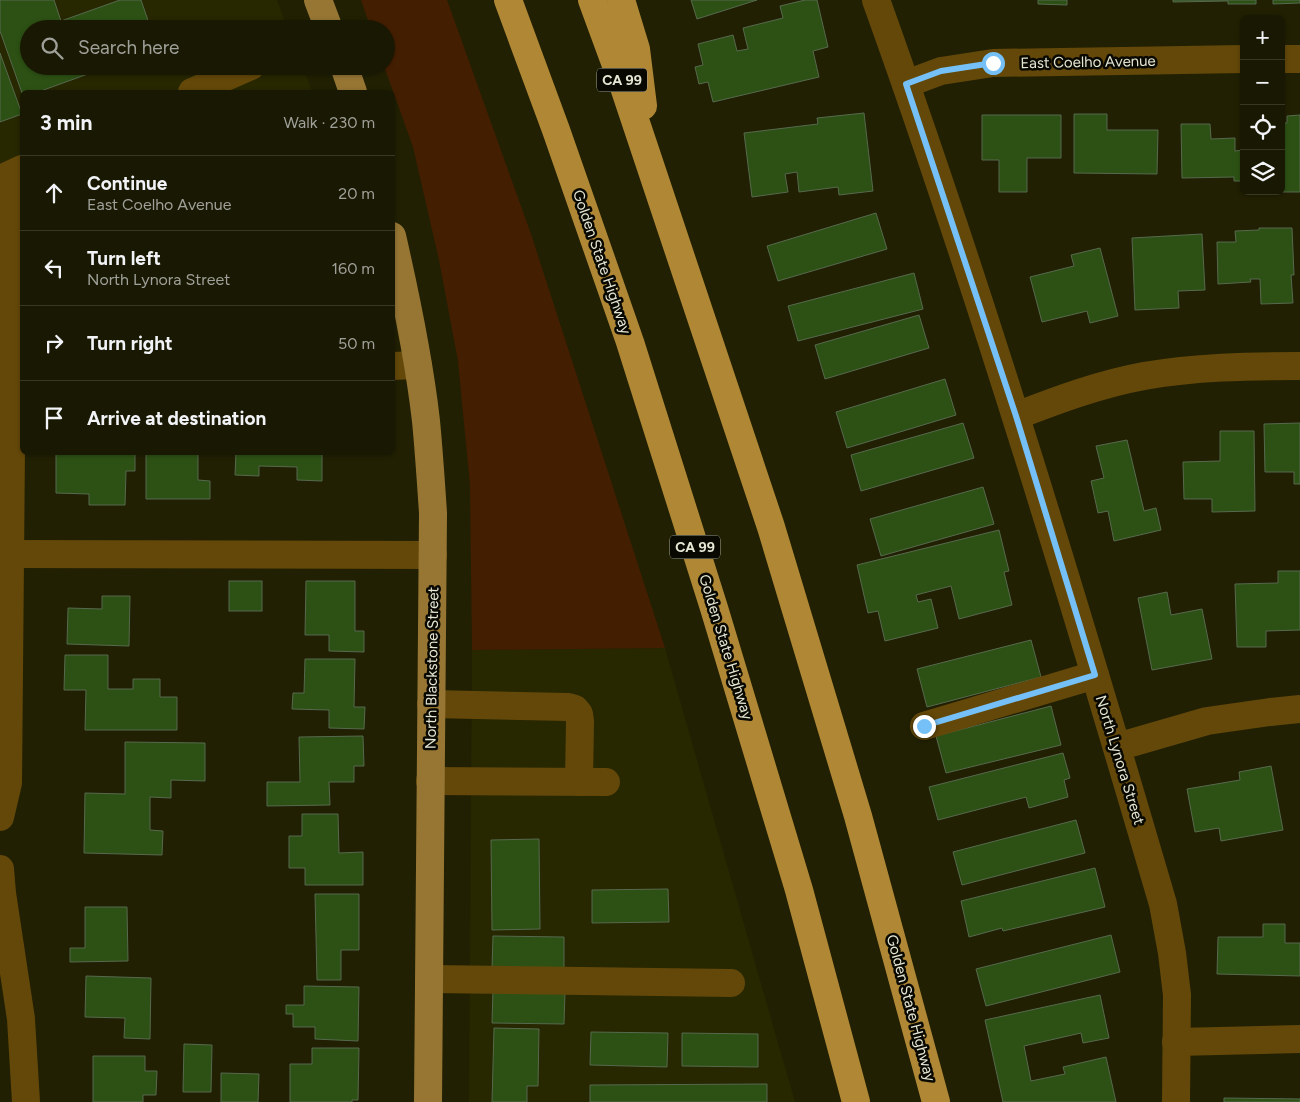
<!DOCTYPE html>
<html lang="en">
<head>
<meta charset="utf-8">
<style>
  body { margin:0; font-family:Figtree,sans-serif; background:#262511; color:#f1f3f6 }
  .controls { position:absolute; right:15px; top:15px; display:grid; overflow:hidden; border-radius:8px; box-shadow:0 1px 4px #0004 }
  .controls button { width:45px; height:45px; display:grid; place-items:center; padding:0; border:0; border-bottom:1px solid #373724; background:#191802; color:#f1f3f6; font:25px sans-serif }
  .stop { position:absolute; width:15px; height:15px; margin:-11px; border:4px solid #75c0f6; border-radius:50%; background:#fff }
  .stop.end { background:#75c0f6; border-color:#fff; box-shadow:0 1px 5px #0008 }
  .list { margin:0; padding:0; list-style:none }
  h2 { display:flex; justify-content:space-between; align-items:center; height:65px; margin:0; padding:0 20px; font-size:21px }
  h2 small { font-size:16px; font-weight:400; color:#9fa099 }
  .list li { display:grid; grid-template-columns:32px 1fr auto; gap:15px; align-items:center; box-sizing:border-box; height:75px; padding:0 20px; border-top:1px solid #373724 }
  .list b { display:block; font-size:19px; white-space:nowrap }
  .list p { margin:0; font-size:16px; white-space:nowrap; color:#9fa099 }
  .list em { font-size:16px; font-style:normal; color:#9fa099 }
  .icon { flex:none; width:28px; height:28px; fill:none; stroke:currentColor; stroke-width:2; stroke-linecap:round; stroke-linejoin:round }
  .map { position:relative; flex:none; width:1300px; height:1102px; overflow:hidden }
  .search { position:absolute; background:#191802; box-shadow:0 1px 4px #0004; left:20px; top:20px; width:375px; height:55px; display:flex; align-items:center; gap:12px; box-sizing:border-box; padding:0 18px; border-radius:28px; color:#9fa099; font-size:19px }
  .panel { position:absolute; background:#191802; box-shadow:0 1px 4px #0004; left:20px; top:90px; width:375px; height:365px; border-radius:8px }
  .map>svg:first-child { display:block }
  .built { fill:#272700 }
  .green { fill:#441e00 }
  .building { fill:#2d5114; stroke:#57694e }
  .lines { fill:none; stroke-linecap:round; stroke-linejoin:round }
  .minor { stroke:#644809; stroke-width:28 }
  .major { stroke:#977634; stroke-width:28 }
  .highway { stroke:#af8735; stroke-width:28 }
  .route { stroke:#75c0f6; stroke-width:6 }
  .labels { text-anchor:middle; dominant-baseline:central; stroke-width:5; stroke-linejoin:round; paint-order:stroke }
  .shield { fill:#090901; stroke:#a3a495; stroke-width:1 }
  .shield-label { font-size:14px; font-weight:bold; fill:#e5e6d4 }
  .street-label { font-size:15px; fill:#e5e6d4; stroke:#090901 }
</style>
</head>
<body>
<div class="map">
<svg width="1300" height="1102" viewBox="0 0 1300 1102">
  <rect width="100%" height="100%" fill="#212003"/>
  <g class="built">
    <polygon points="0,0 277,0 288,29 29,29 29,66 303,66 312,92 22,92 22,216 0,216"/>
    <polygon points="665,648 795,1102 469,1102 472,650"/>
  </g>
  <polygon class="green" points="361,0 447,0 531,234 665,648 472,650 470,485 458,361 439,260 413,147 384,66 386,66 386,29 371,29"/>
  <g class="building">
    <polygon points="0,0 54,0 61,21 120,0 141,0 151,29 29,29 29,66 110,66 38,92 22,93 0,31"/>
    <polygon points="691,0 757,0 697,19"/>
    <polygon points="805,0 817,0 828,47 813,51 819,77 713,102 708,82 699,84 695,67 703,65 698,44 733,35 737,51 748,49 743,28 783,18 780,6"/>
    <polygon points="1038,0 1067,0 1067,5 1038,4"/>
    <polygon points="1173,0 1256,0 1256,4 1228,4 1228,1 1173,2"/>
    <polygon points="1273,0 1300,0 1300,3 1273,4"/>
    <polygon points="0,53 22,114 0,122"/>
    <polygon points="864,113 873,191 839,195 838,187 799,192 797,172 785,174 788,192 752,197 744,133 818,124 817,118"/>
    <polygon points="1074,114 1107,114 1107,130 1158,130 1157,174 1074,173"/>
    <polygon points="982,115 1061,115 1061,158 1027,158 1027,192 999,192 999,160 982,160"/>
    <polygon points="1300,115 1300,192 1267,192 1281,191 1281,123 1287,123 1287,116"/>
    <polygon points="1181,124 1210,124 1211,139 1235,138 1235,151 1244,150 1244,181 1234,181 1234,177 1182,178"/>
    <polygon points="876,213 887,249 778,281 767,246"/>
    <polygon points="1259,228 1292,228 1294,275 1291,275 1293,303 1261,304 1260,279 1250,279 1251,282 1218,284 1217,242 1236,242 1235,231 1259,230"/>
    <polygon points="1202,234 1205,290 1178,291 1179,308 1135,310 1132,238"/>
    <polygon points="1100,248 1118,316 1090,323 1087,311 1042,322 1030,277 1074,266 1071,255"/>
    <polygon points="914,273 923,309 798,341 788,306"/>
    <polygon points="919,315 929,348 825,379 815,345"/>
    <polygon points="945,379 956,415 847,448 836,412"/>
    <polygon points="963,423 974,458 861,491 851,455"/>
    <polygon points="1300,423 1300,484 1294,484 1294,472 1265,472 1264,424"/>
    <polygon points="1220,431 1254,431 1255,511 1212,512 1212,499 1184,499 1183,462 1220,461"/>
    <polygon points="1127,440 1144,511 1156,508 1161,530 1114,541 1108,511 1098,513 1091,481 1104,478 1096,446"/>
    <polygon points="56,452 135,452 135,471 126,471 125,505 89,505 89,494 56,493"/>
    <polygon points="146,452 214,452 214,454 198,454 198,480 210,481 210,499 146,499"/>
    <polygon points="236,452 322,452 322,481 297,480 297,467 259,466 259,476 235,475"/>
    <polygon points="983,487 994,524 881,556 870,519"/>
    <polygon points="999,530 1009,571 1004,572 1012,605 959,619 951,586 916,595 918,602 931,599 938,628 885,641 878,611 868,613 857,565"/>
    <polygon points="1278,571 1300,571 1300,630 1266,631 1266,647 1237,647 1235,584 1278,583"/>
    <rect x="229" y="581" width="33" height="30"/>
    <polygon points="306,581 355,581 355,631 364,631 364,652 329,651 329,635 305,635"/>
    <polygon points="1167,592 1171,615 1202,609 1212,659 1152,670 1138,598"/>
    <polygon points="102,596 130,596 129,646 67,644 68,608 102,609"/>
    <polygon points="1031,640 1041,677 927,707 917,669"/>
    <polygon points="65,655 108,655 108,689 133,689 133,679 160,679 160,697 177,697 177,730 85,730 86,690 64,690"/>
    <polygon points="305,659 355,659 354,707 365,707 364,729 329,728 329,710 292,709 293,693 304,693"/>
    <polygon points="1051,706 1061,745 946,773 936,736"/>
    <polygon points="363,736 364,766 354,766 354,782 329,782 330,805 267,806 267,782 300,782 299,737"/>
    <polygon points="125,742 205,743 205,781 171,780 171,798 150,797 150,830 163,831 162,855 84,853 85,793 125,794"/>
    <polygon points="1063,753 1070,778 1064,780 1068,797 1029,808 1026,797 938,820 929,787"/>
    <polygon points="1271,766 1283,830 1221,841 1219,828 1195,832 1187,789 1240,780 1239,772"/>
    <polygon points="302,814 338,814 339,853 363,852 363,885 305,885 305,868 289,868 289,836 302,836"/>
    <polygon points="1076,820 1085,853 962,885 953,852"/>
    <polygon points="539,839 540,929 492,930 491,840"/>
    <polygon points="1095,868 1105,907 1003,931 1002,928 969,937 961,901"/>
    <polygon points="668,889 669,922 592,923 592,890"/>
    <polygon points="315,894 359,894 359,950 341,950 341,980 317,980"/>
    <polygon points="85,907 127,907 128,961 70,962 70,948 85,948"/>
    <polygon points="1263,924 1285,924 1285,943 1300,943 1300,976 1217,974 1218,937 1263,937"/>
    <polygon points="1111,935 1120,972 986,1006 976,969"/>
    <polygon points="493,936 564,937 564,969 492,968"/>
    <polygon points="86,976 151,978 150,1039 124,1038 125,1018 85,1017"/>
    <polygon points="304,986 359,987 358,1041 315,1039 315,1027 293,1027 293,1014 286,1014 286,1005 304,1005"/>
    <polygon points="493,990 565,991 564,1024 492,1023"/>
    <polygon points="1100,995 1109,1038 1083,1043 1081,1033 1024,1046 1031,1081 1065,1074 1063,1067 1106,1057 1116,1102 1003,1102 985,1020"/>
    <polygon points="494,1028 539,1029 538,1086 527,1086 527,1102 492,1102"/>
    <polygon points="591,1032 668,1033 667,1067 590,1065"/>
    <polygon points="682,1033 758,1034 758,1067 682,1066"/>
    <polygon points="184,1044 212,1045 211,1092 183,1092"/>
    <polygon points="312,1048 359,1048 358,1100 352,1100 352,1102 290,1102 290,1064 312,1064"/>
    <polygon points="93,1056 145,1056 145,1071 157,1071 156,1095 143,1095 143,1102 93,1102"/>
    <polygon points="221,1073 259,1074 258,1102 221,1102"/>
    <polygon points="767,1084 767,1102 590,1102 590,1085"/>
    <polygon points="1224,1098 1300,1099 1300,1102 1224,1102"/>
  </g>
  <g class="lines">
    <g class="minor">
      <path d="M 876,0 C 983,298 1074,601 1163,904 L 1172,953 L 1177,995 L 1176,1102"/>
      <polyline points="1281,59 1300,59"/>
      <polyline points="906,84 941,71 993,63 1244,59"/>
      <polyline points="192,92 251,66"/>
      <polyline points="392,366 418,365"/>
      <path d="M 1016,416 C 1057,400 1100,384 1144,376 C 1195,367 1248,366 1300,366"/>
      <polyline points="0,554 433,555"/>
      <polyline points="431,704 568,707 575,709 579,714 580,721 579,782"/>
      <polyline points="924,726 1095,675"/>
      <polyline points="1117,747 1207,721 1270,712 1300,709"/>
      <polyline points="430,781 606,782"/>
      <polyline points="0,817 8,783 12,337 11,205 7,176 22,169"/>
      <polyline points="0,869 2,893 21,1019 26,1102"/>
      <polyline points="429,979 731,983"/>
      <polyline points="1176,1042 1300,1039"/>
    </g>
    <g class="major">
      <polyline points="318,0 329,29"/>
      <polyline points="344,66 353,92"/>
      <path d="M 392,236 C 406,297 419,359 426,421 C 429,452 431,483 433,513 L 428,1102"/>
    </g>
    <g class="highway">
      <polyline points="508,0 556,130 630,342 714,608 799,890 856,1102"/>
      <polyline points="592,0 624,87 771,527 858,816 936,1102"/>
      <polyline points="621,0 636,49 643,106"/>
    </g>
  </g>
  <g class="lines">
    <polyline class="route" points="924,726 1095,675 1016,416 906,84 941,71 993,63"/>
  </g>
  <g class="labels">
    <g class="shield">
      <rect x="597" y="68.5" width="50" height="23" rx="4"/>
      <rect x="670" y="535.5" width="50" height="23" rx="4"/>
    </g>
    <g class="shield-label">
      <text x="622" y="80">CA 99</text>
      <text x="695" y="547">CA 99</text>
    </g>
    <g class="street-label">
      <text transform="translate(1088 62) rotate(-1)">East Coelho Avenue</text>
      <text transform="translate(602 262) rotate(71)">Golden State Highway</text>
      <text transform="translate(726 647) rotate(73)">Golden State Highway</text>
      <text transform="translate(432 668) rotate(-89)">North Blackstone Street</text>
      <text transform="translate(1120 760) rotate(73)">North Lynora Street</text>
      <text transform="translate(911 1008) rotate(75)">Golden State Highway</text>
    </g>
  </g>
</svg>
<div class="controls">
<button>+</button>
<button>−</button>
<button><svg class="icon" aria-label="locate" viewBox="0 0 24 24"><circle cx="12" cy="12" r="6"/><path d="M12 2v4M12 18v4M2 12h4M18 12h4"/></svg></button>
<button><svg class="icon" aria-label="layers" viewBox="0 0 24 24"><path d="M12 4l9 5-9 5-9-5zM3 14l9 5 9-5"/></svg></button>
</div>
<div class="stop" style="left:993px;top:63px"></div>
<div class="stop end" style="left:924px;top:726px"></div>
<div class="search"><svg class="icon" aria-label="search" viewBox="0 0 24 24"><circle cx="10" cy="10" r="6"/><path d="M15 15l6 6"/></svg>Search here</div>
<section class="panel">
<h2>3 min<small>Walk · 230 m</small></h2>
<ul class="list">
<li><svg class="icon" aria-label="ahead" viewBox="0 0 24 24"><path d="M12 20V5M6 11l6-6 6 6"/></svg><div><b>Continue</b><p>East Coelho Avenue</p></div><em>20 m</em></li>
<li><svg class="icon" aria-label="left" viewBox="0 0 24 24"><path d="M17 20v-9H6M10 6l-5 5 5 5"/></svg><div><b>Turn left</b><p>North Lynora Street</p></div><em>160 m</em></li>
<li><svg class="icon" aria-label="right" viewBox="0 0 24 24"><path d="M7 20v-9h11M14 6l5 5-5 5"/></svg><div><b>Turn right</b></div><em>50 m</em></li>
<li><svg class="icon" aria-label="arrive" viewBox="0 0 24 24"><path d="M6 21V4h12l-3 4 3 4H6"/></svg><div><b>Arrive at destination</b></div></li>
</ul>
</section>
</div>
</body>
</html>
